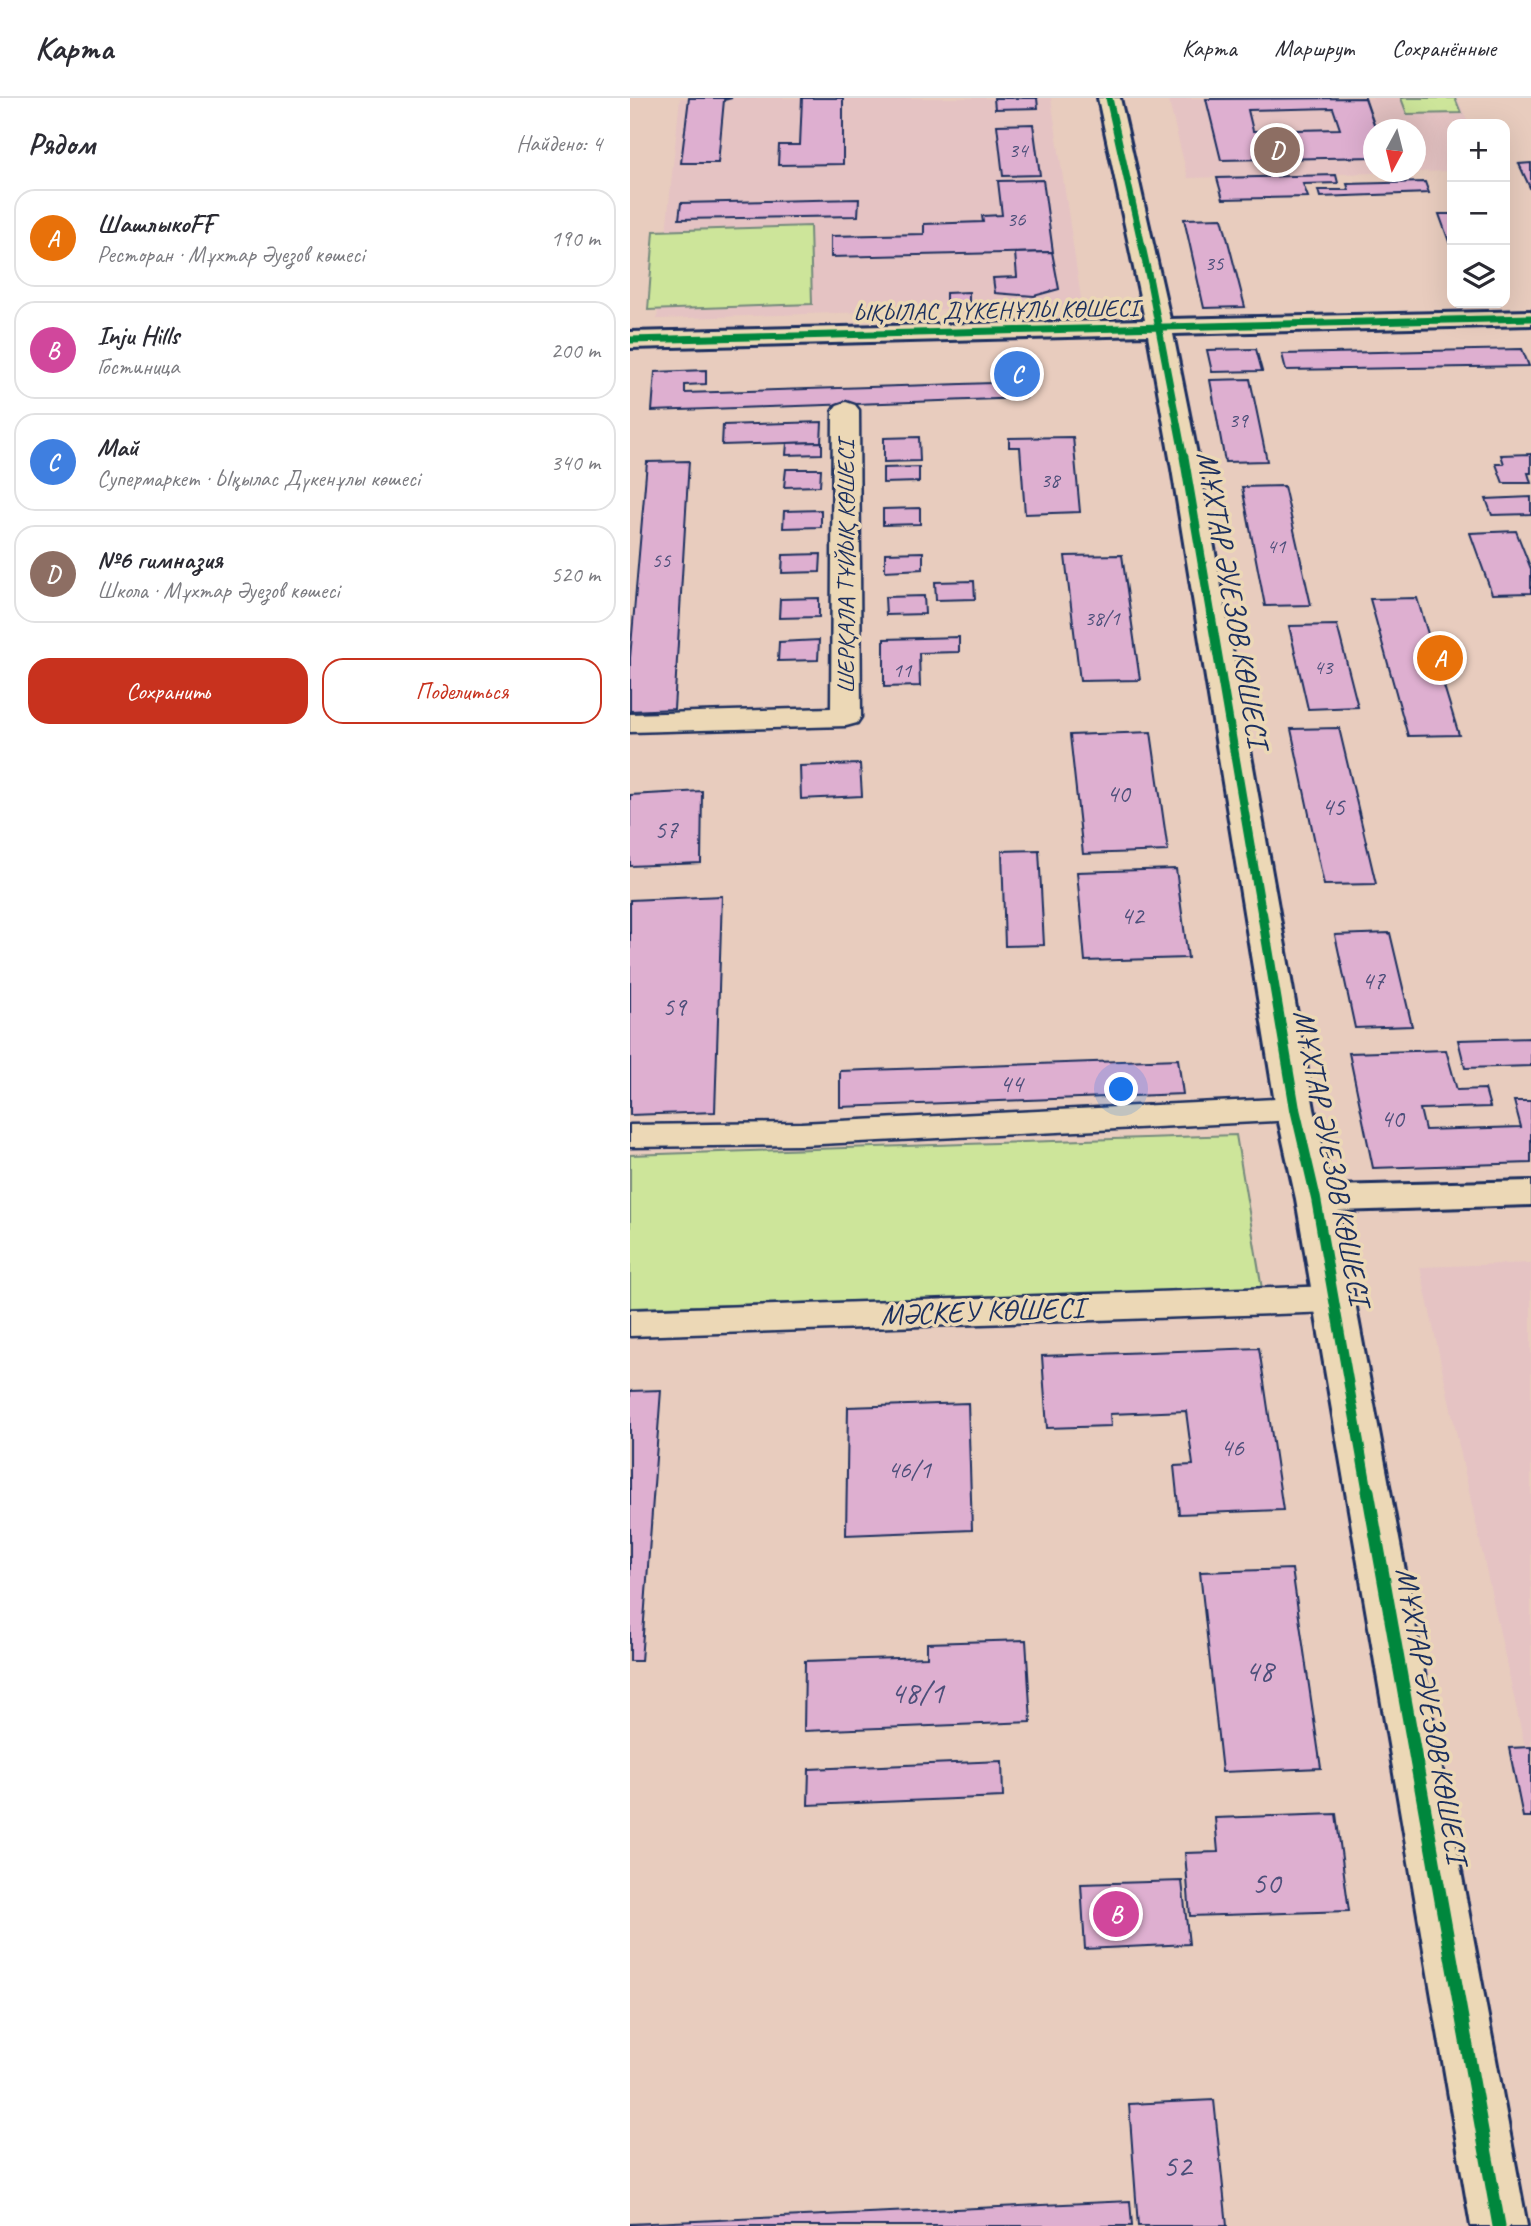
<!DOCTYPE html>
<html lang="ru">
<head>
<meta charset="utf-8">
<style>
  body { margin:0; font-family:Caveat,sans-serif; background:#f7f7f7; color:#2b2b33 }
  .controls { position:absolute; right:21px; top:21px; display:grid; overflow:hidden; border-radius:14px; box-shadow:0 7px 28px #0002 }
  .controls button { width:63px; height:63px; display:grid; place-items:center; padding:0; border:0; border-bottom:2px solid #e1e1e2; background:#fff; color:#2b2b33; font:35px sans-serif }
  .compass { position:absolute; left:733px; top:21px; width:63px; height:63px; border-radius:50%; background:#fff; box-shadow:0 7px 28px #0002; rotate:187deg }
  .you { position:absolute; left:492px; top:992px; width:24px; height:24px; margin:-18px; border:5px solid #fff; border-radius:50%; background:#1a73e8; box-shadow:0 0 0 10px #1a73e833 }
  .badge { display:grid; place-items:center; width:46px; height:46px; border-radius:50%; background:#c8321e; color:#fff; font-size:23px; font-weight:700 }
  .pin { position:absolute; translate:-50% -50%; border:4px solid #fff; box-shadow:0 2px 7px #0006 }
  .list { margin:0; padding:0; list-style:none }
  h2 { display:flex; justify-content:space-between; align-items:center; height:91px; margin:0; padding:0 28px; font-size:30px }
  h2 small { font-size:23px; font-weight:400; color:#7c7c81 }
  .list li { display:grid; grid-template-columns:46px 1fr auto; gap:21px; align-items:center; box-sizing:border-box; height:98px; margin:0 14px 14px; padding:0 14px; border:2px solid #e1e1e2; border-radius:21px }
  .list b { display:block; font-size:26px; white-space:nowrap }
  .list p { margin:0; font-size:23px; white-space:nowrap; color:#7c7c81 }
  .list em { font-size:23px; font-style:normal; color:#7c7c81 }
  .actions { display:flex; gap:14px; padding:21px 28px }
  .actions a { flex:1; padding:16px 0; border:2px solid #c8321e; border-radius:21px; text-align:center; font-size:24px; color:#c8321e }
  .actions .main { background:#c8321e; color:#fff }
  .icon { flex:none; width:38px; height:38px; fill:none; stroke:currentColor; stroke-width:2; stroke-linecap:round; stroke-linejoin:round }
  .map { position:relative; flex:none; width:901px; height:2128px; overflow:hidden }
  header { display:flex; align-items:center; gap:42px; box-sizing:border-box; height:98px; padding:0 35px; background:#fff; border-bottom:2px solid #e1e1e2 }
  header strong { font-size:33px }
  nav { display:flex; gap:38px; margin-inline-start:auto; font-size:24px }
  main { display:flex }
  aside { flex:1; background:#fff }
  .map>svg:first-child { display:block }
  .built { fill:#e5c3c3; fill-rule:evenodd }
  .green { fill:#cde59a; stroke:#748a7c; stroke-width:2 }
  .building { fill:#deafd0; stroke:#1b2f5e; stroke-width:2; fill-rule:evenodd }
  .lines { fill:none; stroke-linecap:round; stroke-linejoin:round }
  .minor-casing { stroke:#1b2f5e; stroke-width:5 }
  .tertiary-casing { stroke:#1b2f5e; stroke-width:6 }
  .minor { fill:#ecd8b6; fill-rule:evenodd }
  .tertiary { fill:#ecd8b6; fill-rule:evenodd }
  .cycleway-far3-casing { stroke:#ecd8b6; stroke-width:10 }
  .cycleway-far2-casing { stroke:#ecd8b6; stroke-width:12 }
  .cycleway-far1-casing { stroke:#ecd8b6; stroke-width:15 }
  .cycleway-casing { stroke:#ecd8b6; stroke-width:18 }
  .cycleway-far3 { stroke:#00873e; stroke-width:7 }
  .cycleway-far2 { stroke:#00873e; stroke-width:9 }
  .cycleway-far1 { stroke:#00873e; stroke-width:10 }
  .cycleway { stroke:#00873e; stroke-width:13 }
  .labels { text-anchor:middle; dominant-baseline:central; stroke-width:7; stroke-linejoin:round; paint-order:stroke }
  .far-number-label { font-size:21px; fill:#4c4f7a }
  .far-street-label { font-size:24px; fill:#1b2f5e; stroke:#ecd8b6 }
  .number-label { font-size:26px; fill:#4c4f7a }
  .street-label { font-size:30px; fill:#1b2f5e; stroke:#ecd8b6 }
  .near-number-label { font-size:32px; fill:#4c4f7a }
</style>
</head>
<body>
<header>
<strong>Карта</strong>
<nav><a>Карта</a><a>Маршрут</a><a>Сохранённые</a></nav>
</header>
<main>
<aside>
<h2>Рядом<small>Найдено: 4</small></h2>
<ul class="list">
<li><span class="badge" style="background:#e8710a">A</span><div><b>ШашлыкoFF</b><p>Ресторан · Мұхтар Әуезов көшесі</p></div><em>190 m</em></li>
<li><span class="badge" style="background:#d1479c">B</span><div><b>Inju Hills</b><p>Гостиница</p></div><em>200 m</em></li>
<li><span class="badge" style="background:#3f7fe0">C</span><div><b>Май</b><p>Супермаркет · Ықылас Дүкенұлы көшесі</p></div><em>340 m</em></li>
<li><span class="badge" style="background:#8d6e63">D</span><div><b>№6 гимназия</b><p>Школа · Мұхтар Әуезов көшесі</p></div><em>520 m</em></li>
</ul>
<div class="actions"><a class="main">Сохранить</a><a>Поделиться</a></div>
</aside>
<div class="map">
<svg width="901" height="2128" viewBox="0 0 901 2128">
  <rect width="100%" height="100%" fill="#e8ccbe"/>
  <filter id="ink" filterUnits="userSpaceOnUse"><feTurbulence type="fractalNoise" baseFrequency=".0143" numOctaves="2"/><feDisplacementMap in="SourceGraphic" scale="14" xChannelSelector="R" yChannelSelector="G"/><feConvolveMatrix kernelMatrix="1 2 1 2 8 2 1 2 1" color-interpolation-filters="sRGB"/></filter>
  <g filter="url(#ink)">
    <g class="built">
      <polygon points="50,0 421,0 452,207 27,221"/>
      <path d="M 538,0 L 827,0 L 839,26 L 822,26 L 822,73 L 558,80 ZM 744,32 L 786,32 L 786,74 L 744,74 Z"/>
      <polygon points="901,1165 901,1677 790,1169"/>
    </g>
    <g class="green">
      <polygon points="771,0 825,0 831,15 777,16"/>
      <polygon points="180,128 182,206 18,212 24,133"/>
      <polygon points="606,1037 632,1191 0,1210 0,1057"/>
    </g>
    <g class="building">
      <polygon points="59,0 102,0 94,2 88,65 51,65"/>
      <polygon points="172,0 213,0 213,66 148,67 149,47 170,47"/>
      <polygon points="364,0 407,0 408,10 365,11"/>
      <path d="M 735,0 L 746,32 L 744,32 L 744,59 L 591,62 L 576,1 ZM 703,10 L 710,31 L 623,33 L 618,12 Z"/>
      <polygon points="403,26 410,77 373,78 367,27"/>
      <polygon points="901,65 901,92 889,66"/>
      <polygon points="706,77 708,85 673,86 678,99 593,101 587,80"/>
      <polygon points="413,82 423,154 201,159 201,138 294,136 294,126 353,124 352,118 372,117 368,83"/>
      <polygon points="795,84 799,95 690,99 688,92 719,92 717,86"/>
      <polygon points="229,101 228,118 49,121 51,105"/>
      <polygon points="809,116 822,116 822,152"/>
      <polygon points="592,120 615,209 574,210 554,121"/>
      <polygon points="422,154 429,191 404,198 365,195 363,180 387,179 385,155"/>
      <polygon points="339,194 339,205 316,206 316,195"/>
      <polygon points="626,251 632,273 582,274 577,252"/>
      <polygon points="892,251 899,268 656,272 652,256"/>
      <polygon points="76,272 76,286 55,287 55,295 393,284 396,300 22,313 25,274"/>
      <polygon points="620,281 637,363 595,364 580,282"/>
      <polygon points="192,324 191,344 92,347 93,327"/>
      <polygon points="289,339 290,363 254,364 254,340"/>
      <polygon points="443,339 450,414 395,416 390,349 379,349 379,340"/>
      <polygon points="192,344 192,356 156,357 157,345"/>
      <polygon points="901,356 901,375 898,375 901,385 873,385 866,366 874,366 871,357"/>
      <polygon points="59,363 44,611 0,613 0,560 17,364"/>
      <polygon points="289,369 289,384 253,385 253,370"/>
      <polygon points="156,371 191,371 190,388 154,389"/>
      <polygon points="654,388 681,507 635,508 612,389"/>
      <polygon points="901,399 901,416 862,417 856,401"/>
      <polygon points="290,410 290,426 253,427 253,411"/>
      <polygon points="191,412 191,429 153,430 154,413"/>
      <polygon points="886,433 901,471 901,495 862,496 840,435"/>
      <polygon points="293,454 293,471 255,473 255,455"/>
      <polygon points="191,456 190,474 152,475 153,457"/>
      <polygon points="492,457 510,582 450,583 435,458"/>
      <polygon points="344,483 345,501 306,502 305,484"/>
      <polygon points="294,498 295,516 256,517 255,499"/>
      <polygon points="189,500 189,519 149,520 150,501"/>
      <polygon points="787,500 829,637 778,638 740,501"/>
      <polygon points="707,527 728,609 678,611 659,528"/>
      <polygon points="329,539 329,554 289,555 290,588 254,589 254,541"/>
      <polygon points="189,542 188,562 148,563 149,544"/>
      <polygon points="709,630 746,786 694,787 661,631"/>
      <polygon points="521,634 538,753 453,756 440,637"/>
      <polygon points="230,666 232,698 171,701 170,668"/>
      <polygon points="72,693 71,765 0,768 0,697"/>
      <polygon points="409,752 414,847 375,848 372,753"/>
      <polygon points="546,771 558,860 455,863 447,774"/>
      <polygon points="92,798 85,1014 0,1017 0,802"/>
      <polygon points="760,835 782,928 725,930 705,837"/>
      <polygon points="901,940 901,968 835,970 828,942"/>
      <polygon points="816,952 827,992 855,991 860,1009 790,1011 795,1032 891,1029 884,1003 901,1003 901,1065 743,1070 719,955"/>
      <polygon points="548,961 553,996 210,1009 210,973"/>
      <polygon points="629,1250 653,1412 549,1416 544,1368 563,1367 556,1313 480,1316 481,1328 417,1330 412,1258"/>
      <polygon points="31,1292 11,1563 0,1563 0,1293"/>
      <polygon points="338,1305 342,1432 216,1437 218,1309"/>
      <polygon points="662,1471 691,1670 592,1674 570,1474"/>
      <polygon points="396,1542 401,1624 174,1633 175,1563 297,1559 297,1545"/>
      <polygon points="901,1649 901,1719 893,1719 879,1650"/>
      <polygon points="372,1663 373,1699 178,1707 179,1671"/>
      <polygon points="706,1716 719,1813 560,1818 555,1755 588,1754 585,1720"/>
      <polygon points="552,1783 559,1846 455,1851 451,1786"/>
      <polygon points="584,2002 597,2128 508,2128 499,2006"/>
      <polygon points="500,2103 502,2128 0,2128 0,2126"/>
    </g>
    <g class="lines">
      <defs>
        <g id="minor">
          <polygon points="216,304 225,307 229,312 231,619 227,625 216,628 0,634 0,616 201,610 203,312 207,307"/>
          <polygon points="665,1000 678,1003 683,1011 678,1019 665,1022 171,1047 0,1049 0,1027 171,1025"/>
          <polygon points="703,1188 717,1192 722,1201 717,1210 703,1214 0,1238 0,1212"/>
        </g>
        <polygon id="tertiary" points="468,0 490,0 540,221 901,213 901,227 543,236 570,371 684,1011 702,1088 901,1083 901,1107 708,1113 897,2128 841,2128 666,1101 646,1011 542,371 518,237 0,250 0,234 515,222"/>
      </defs>
      <use href="#minor" class="minor-casing"/>
      <use href="#tertiary" class="tertiary-casing"/>
      <use href="#minor" class="minor"/>
      <use href="#tertiary" class="tertiary"/>
      <defs>
        <g id="cycleway-far3">
          <polyline points="479,0 520,184 554,361"/>
          <polyline points="0,242 901,220"/>
        </g>
        <polyline id="cycleway-far2" points="554,359 632,817"/>
        <polyline id="cycleway-far1" points="632,815 665,1011 686,1101 738,1395"/>
        <polyline id="cycleway" points="738,1393 869,2128"/>
      </defs>
      <use href="#cycleway-far3" class="cycleway-far3-casing"/>
      <use href="#cycleway-far2" class="cycleway-far2-casing"/>
      <use href="#cycleway-far1" class="cycleway-far1-casing"/>
      <use href="#cycleway" class="cycleway-casing"/>
      <use href="#cycleway-far3" class="cycleway-far3"/>
      <use href="#cycleway-far2" class="cycleway-far2"/>
      <use href="#cycleway-far1" class="cycleway-far1"/>
      <use href="#cycleway" class="cycleway"/>
    </g>
  </g>
  <g class="labels">
    <g class="far-number-label">
      <text x="388" y="52">34</text>
      <text x="386" y="121">36</text>
      <text x="584" y="165">35</text>
      <text x="608" y="322">39</text>
      <text x="420" y="382">38</text>
      <text x="646" y="448">41</text>
      <text x="31" y="462">55</text>
      <text x="472" y="520">38/1</text>
      <text x="693" y="569">43</text>
      <text x="272" y="572">11</text>
    </g>
    <g class="far-street-label">
      <text transform="translate(366 212) rotate(-1)">ЫҚЫЛАС ДҮКЕНҰЛЫ КӨШЕСІ</text>
      <text transform="translate(216 469) rotate(-90)">ШЕРҚАЛА ТҰЙЫҚ КӨШЕСІ</text>
    </g>
    <g class="number-label">
      <text x="488" y="695">40</text>
      <text x="703" y="708">45</text>
      <text x="36" y="731">57</text>
      <text x="502" y="817">42</text>
      <text x="743" y="882">47</text>
      <text x="44" y="908">59</text>
      <text x="381" y="985">44</text>
      <text x="762" y="1020">40</text>
      <text x="602" y="1349">46</text>
      <text x="279" y="1371">46/1</text>
    </g>
    <g class="street-label">
      <text transform="translate(603 501) rotate(80)">МҰХТАР ӘУЕЗОВ КӨШЕСІ</text>
      <text transform="translate(702 1059) rotate(79)">МҰХТАР ӘУЕЗОВ КӨШЕСІ</text>
      <text transform="translate(352 1213) rotate(-2)">МӘСКЕУ КӨШЕСІ</text>
      <text transform="translate(802 1617) rotate(80)">МҰХТАР ӘУЕЗОВ КӨШЕСІ</text>
    </g>
    <g class="near-number-label">
      <text x="629" y="1572">48</text>
      <text x="287" y="1594">48/1</text>
      <text x="636" y="1784">50</text>
      <text x="547" y="2067">52</text>
    </g>
  </g>
</svg>
<div class="controls">
<button>+</button>
<button>−</button>
<button><svg class="icon" aria-label="layers" viewBox="0 0 24 24"><path d="M12 4l9 5-9 5-9-5zM3 14l9 5 9-5"/></svg></button>
</div>
<svg class="compass" viewBox="-18 -18 36 36"><path d="M0-13l5 13h-10z" fill="#e53935"/><path d="M0 13l5-13h-10z" fill="#7c7c81"/></svg>
<div class="you"></div>
<div class="pin badge" style="left:810px;top:560px;background:#e8710a">A</div>
<div class="pin badge" style="left:486px;top:1816px;background:#d1479c">B</div>
<div class="pin badge" style="left:387px;top:276px;background:#3f7fe0">C</div>
<div class="pin badge" style="left:647px;top:52px;background:#8d6e63">D</div>
</div>
</main>
</body>
</html>
